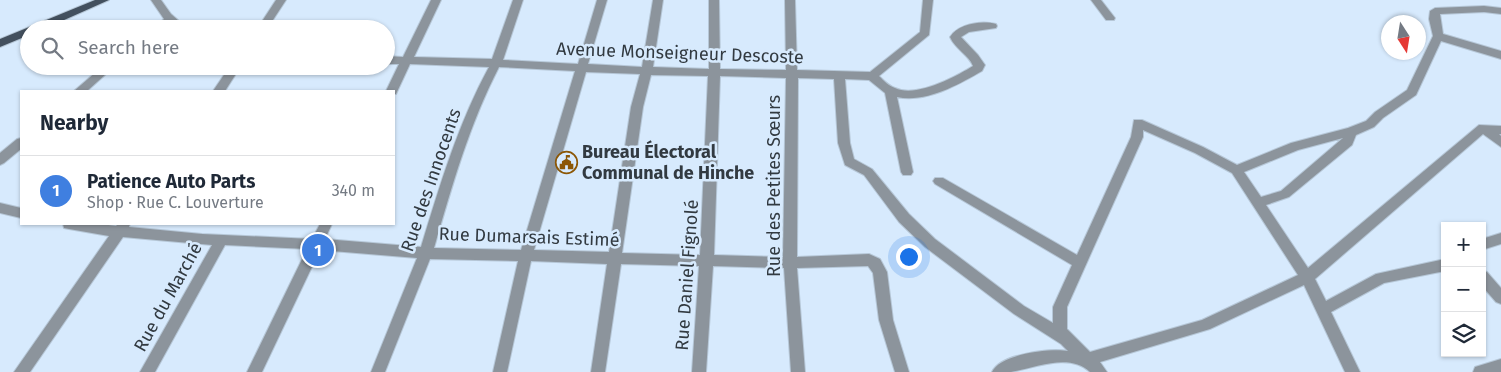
<!DOCTYPE html>
<html lang="en">
<head>
<meta charset="utf-8">
<style>
  body { margin:0; font-family:"Fira Sans",sans-serif; background:#f2f2f3; color:#1f2937 }
  .controls { position:absolute; right:15px; bottom:15px; display:grid; overflow:hidden; border-radius:0px; box-shadow:0 1px 4px #0004 }
  .controls button { width:45px; height:45px; display:grid; place-items:center; padding:0; border:0; border-bottom:1px solid #e0e1e3; background:#fff; color:#1f2937; font:25px sans-serif }
  .compass { position:absolute; left:1381px; top:15px; width:45px; height:45px; border-radius:50%; background:#fff; box-shadow:0 1px 4px #0004; rotate:168deg }
  .you { position:absolute; left:908px; top:256px; width:18px; height:18px; margin:-12px; border:4px solid #fff; border-radius:50%; background:#1a73e8; box-shadow:0 0 0 8px #1a73e833 }
  .badge { display:grid; place-items:center; width:32px; height:32px; border-radius:50%; background:#8c5706; color:#fff; font-size:16px; font-weight:700 }
  .pin { position:absolute; translate:-50% -50%; border:2px solid #fff; box-shadow:0 1px 5px #0006 }
  .list { margin:0; padding:0; list-style:none }
  h2 { display:flex; justify-content:space-between; align-items:center; height:65px; margin:0; padding:0 20px; font-size:21px }
  h2 small { font-size:16px; font-weight:400; color:#747a83 }
  .list li { display:grid; grid-template-columns:32px 1fr auto; gap:15px; align-items:center; box-sizing:border-box; height:70px; padding:0 20px; border-top:1px solid #e0e1e3 }
  .list b { display:block; font-size:19px; white-space:nowrap }
  .list p { margin:0; font-size:16px; white-space:nowrap; color:#747a83 }
  .list em { font-size:16px; font-style:normal; color:#747a83 }
  .icon { flex:none; width:28px; height:28px; fill:none; stroke:currentColor; stroke-width:2; stroke-linecap:round; stroke-linejoin:round }
  .map { position:relative; flex:none; width:1501px; height:372px; overflow:hidden }
  .search { position:absolute; background:#fff; box-shadow:0 1px 4px #0004; left:20px; top:20px; width:375px; height:55px; display:flex; align-items:center; gap:12px; box-sizing:border-box; padding:0 18px; border-radius:28px; color:#747a83; font-size:19px }
  .panel { position:absolute; background:#fff; box-shadow:0 1px 4px #0004; left:20px; top:90px; width:375px; height:135px; border-radius:0px }
  .map>svg:first-child { display:block }
  .lines { fill:none; stroke-linecap:round; stroke-linejoin:round }
  .minor-casing { stroke:#b6c7d7; stroke-width:2 }
  .major-casing { stroke:#b6c7d7; stroke-width:2 }
  .minor { fill:#8c949c; fill-rule:evenodd }
  .major { fill:#43505e; fill-rule:evenodd }
  .labels { text-anchor:middle; dominant-baseline:central; stroke-width:5; stroke-linejoin:round; paint-order:stroke }
  .street-label { font-size:18px; fill:#323a41; stroke:#d7eafd }
  .poi-label { font-size:18px; font-weight:bold; fill:#323a41; stroke:#d7eafd; text-anchor:start }
</style>
</head>
<body>
<div class="map">
<svg width="1501" height="372" viewBox="0 0 1501 372">
  <rect width="100%" height="100%" fill="#d7eafd"/>
  <g class="lines">
    <defs>
      <g id="minor">
        <polygon points="151,0 161,0 171,14 188,29 175,29 171,25 166,29 153,29 164,19"/>
        <polygon points="276,0 286,0 267,29 257,29"/>
        <path d="M 431,0 L 441,0 L 414,57 L 492,59 L 513,0 L 523,0 L 503,60 L 578,64 L 597,0 L 607,0 L 588,64 L 642,67 L 653,0 L 663,0 L 653,67 L 709,69 L 709,0 L 719,0 L 720,69 L 786,70 L 785,0 L 795,0 L 797,70 L 870,72 L 920,32 L 923,0 L 933,0 L 929,35 L 879,76 C 884,81 889,86 895,88 C 916,98 955,77 973,66 C 969,55 955,49 950,37 C 958,24 981,20 996,24 L 997,26 L 996,28 L 969,32 L 961,37 L 978,55 L 985,65 L 982,71 C 958,85 926,103 897,97 L 913,172 L 911,175 L 903,175 L 901,172 L 885,93 L 869,80 L 845,79 L 850,143 L 854,159 L 872,169 L 909,214 L 935,239 L 1024,306 L 1053,323 L 1053,307 L 1072,265 L 935,184 L 933,181 L 935,178 L 943,178 L 1077,255 L 1131,137 L 1134,120 L 1142,120 L 1203,147 L 1237,165 L 1291,143 L 1348,128 L 1366,121 L 1375,112 L 1407,90 L 1433,36 L 1429,19 L 1430,11 L 1435,8 L 1484,6 L 1501,8 L 1501,14 L 1484,12 L 1440,14 L 1443,34 L 1501,51 L 1501,59 L 1441,41 L 1416,95 L 1383,118 L 1374,127 L 1356,135 L 1352,145 L 1289,197 L 1266,205 L 1308,268 L 1479,125 L 1501,126 L 1501,134 L 1499,134 L 1501,136 L 1501,147 L 1483,134 L 1315,279 L 1326,301 L 1376,274 L 1445,259 L 1445,271 L 1384,283 L 1331,312 L 1360,372 L 1345,372 L 1304,285 L 1210,329 L 1100,362 L 1107,372 L 1090,372 C 1070,352 1034,368 1011,372 C 1005,372 998,372 992,372 C 1000,354 1050,348 1068,351 L 1061,344 L 1014,314 L 925,247 L 899,222 L 864,175 L 845,165 L 838,143 L 834,79 L 798,78 L 797,257 L 869,254 L 880,259 L 887,272 L 893,320 L 909,372 L 895,372 L 879,320 L 873,273 L 868,266 L 797,268 L 805,372 L 791,372 L 784,268 L 713,266 L 706,372 L 692,372 L 699,266 L 621,264 L 605,372 L 591,372 L 607,264 L 531,261 L 507,372 L 493,372 L 518,261 L 430,259 L 385,372 L 371,372 L 417,258 L 320,250 L 262,372 L 247,372 L 307,249 L 225,245 L 155,372 L 140,372 L 212,245 L 123,237 L 30,372 L 14,372 L 109,236 L 69,229 L 64,228 L 63,224 L 101,224 L 116,226 L 118,224 L 130,224 L 129,227 L 202,234 L 312,239 L 320,224 L 332,224 L 325,239 L 421,247 C 440,185 458,124 489,67 L 410,64 L 396,94 L 394,94 L 394,91 L 386,91 L 399,64 L 386,64 L 386,56 L 403,57 ZM 499,67 L 575,71 L 521,250 L 434,248 C 452,186 469,125 499,67 ZM 586,72 L 640,74 L 631,107 L 609,252 L 534,250 ZM 651,75 L 708,76 L 700,255 L 622,253 L 643,107 ZM 720,76 L 786,78 L 783,257 L 714,255 ZM 1143,130 L 1195,153 L 1232,173 L 1298,275 L 1202,320 L 1090,352 L 1067,329 L 1067,307 L 1143,137 ZM 1343,138 L 1281,191 L 1261,197 L 1244,172 L 1298,150 Z"/>
        <polygon points="1091,0 1101,0 1115,18 1114,20 1106,20"/>
        <polygon points="103,66 115,66 87,91 74,91"/>
        <polygon points="230,66 241,66 225,91 213,91"/>
        <polygon points="21,138 21,149 4,163 0,165 0,153 17,139"/>
        <polygon points="0,203 21,208 21,218 0,213"/>
        <polygon points="1501,233 1501,244 1482,250 1482,239"/>
        <polygon points="1482,270 1487,272 1501,288 1501,304 1496,302 1482,286"/>
        <polygon points="1501,359 1501,372 1473,372 1475,367"/>
      </g>
      <polygon id="major" points="95,0 109,0 44,29 29,29 29,35 0,47 0,39"/>
    </defs>
    <use href="#minor" class="minor-casing"/>
    <use href="#major" class="major-casing"/>
    <use href="#minor" class="minor"/>
    <use href="#major" class="major"/>
  </g>
  <defs>
    <symbol id="civic-ring" viewBox="-11 -11 22 22"><circle r="9.5" fill="#d7eafd" stroke="#8c5706" stroke-width="1.5"/><path d="M-.6-6.5H3V-4.5H.6V-3L4-1V1h2V6H-6V1h2V-1L-.6-3ZM-1.2 2.5V6h2.4V2.5Z" fill="#8c5706"/></symbol>
  </defs>
  <g fill-rule="evenodd">
    <use href="#civic-ring" x="554" y="150" width="25" height="25"/>
  </g>
  <g class="labels">
    <g class="street-label">
      <text transform="translate(680 53) rotate(2)">Avenue Monseigneur Descoste</text>
      <text transform="translate(431 180) rotate(-71)">Rue des Innocents</text>
      <text transform="translate(774 186) rotate(-90)">Rue des Petites Sœurs</text>
      <text transform="translate(529 237) rotate(2)">Rue Dumarsais Estimé</text>
      <text transform="translate(687 275) rotate(-86)">Rue Daniel Fignolé</text>
      <text transform="translate(168 297) rotate(-61)">Rue du Marché</text>
    </g>
    <g class="poi-label">
      <text x="582" y="152">Bureau Électoral<tspan x="582" dy="21">Communal de Hinche</tspan></text>
    </g>
  </g>
</svg>
<div class="controls">
<button>+</button>
<button>−</button>
<button><svg class="icon" aria-label="layers" viewBox="0 0 24 24"><path d="M12 4l9 5-9 5-9-5zM3 14l9 5 9-5"/></svg></button>
</div>
<svg class="compass" viewBox="-18 -18 36 36"><path d="M0-13l5 13h-10z" fill="#e53935"/><path d="M0 13l5-13h-10z" fill="#747a83"/></svg>
<div class="you"></div>
<div class="pin badge" style="left:318px;top:250px;background:#3f7fe0">1</div>
<div class="search"><svg class="icon" aria-label="search" viewBox="0 0 24 24"><circle cx="10" cy="10" r="6"/><path d="M15 15l6 6"/></svg>Search here</div>
<section class="panel">
<h2>Nearby<small></small></h2>
<ul class="list">
<li><span class="badge" style="background:#3f7fe0">1</span><div><b>Patience Auto Parts</b><p>Shop · Rue C. Louverture</p></div><em>340 m</em></li>
</ul>
</section>
</div>
</body>
</html>
